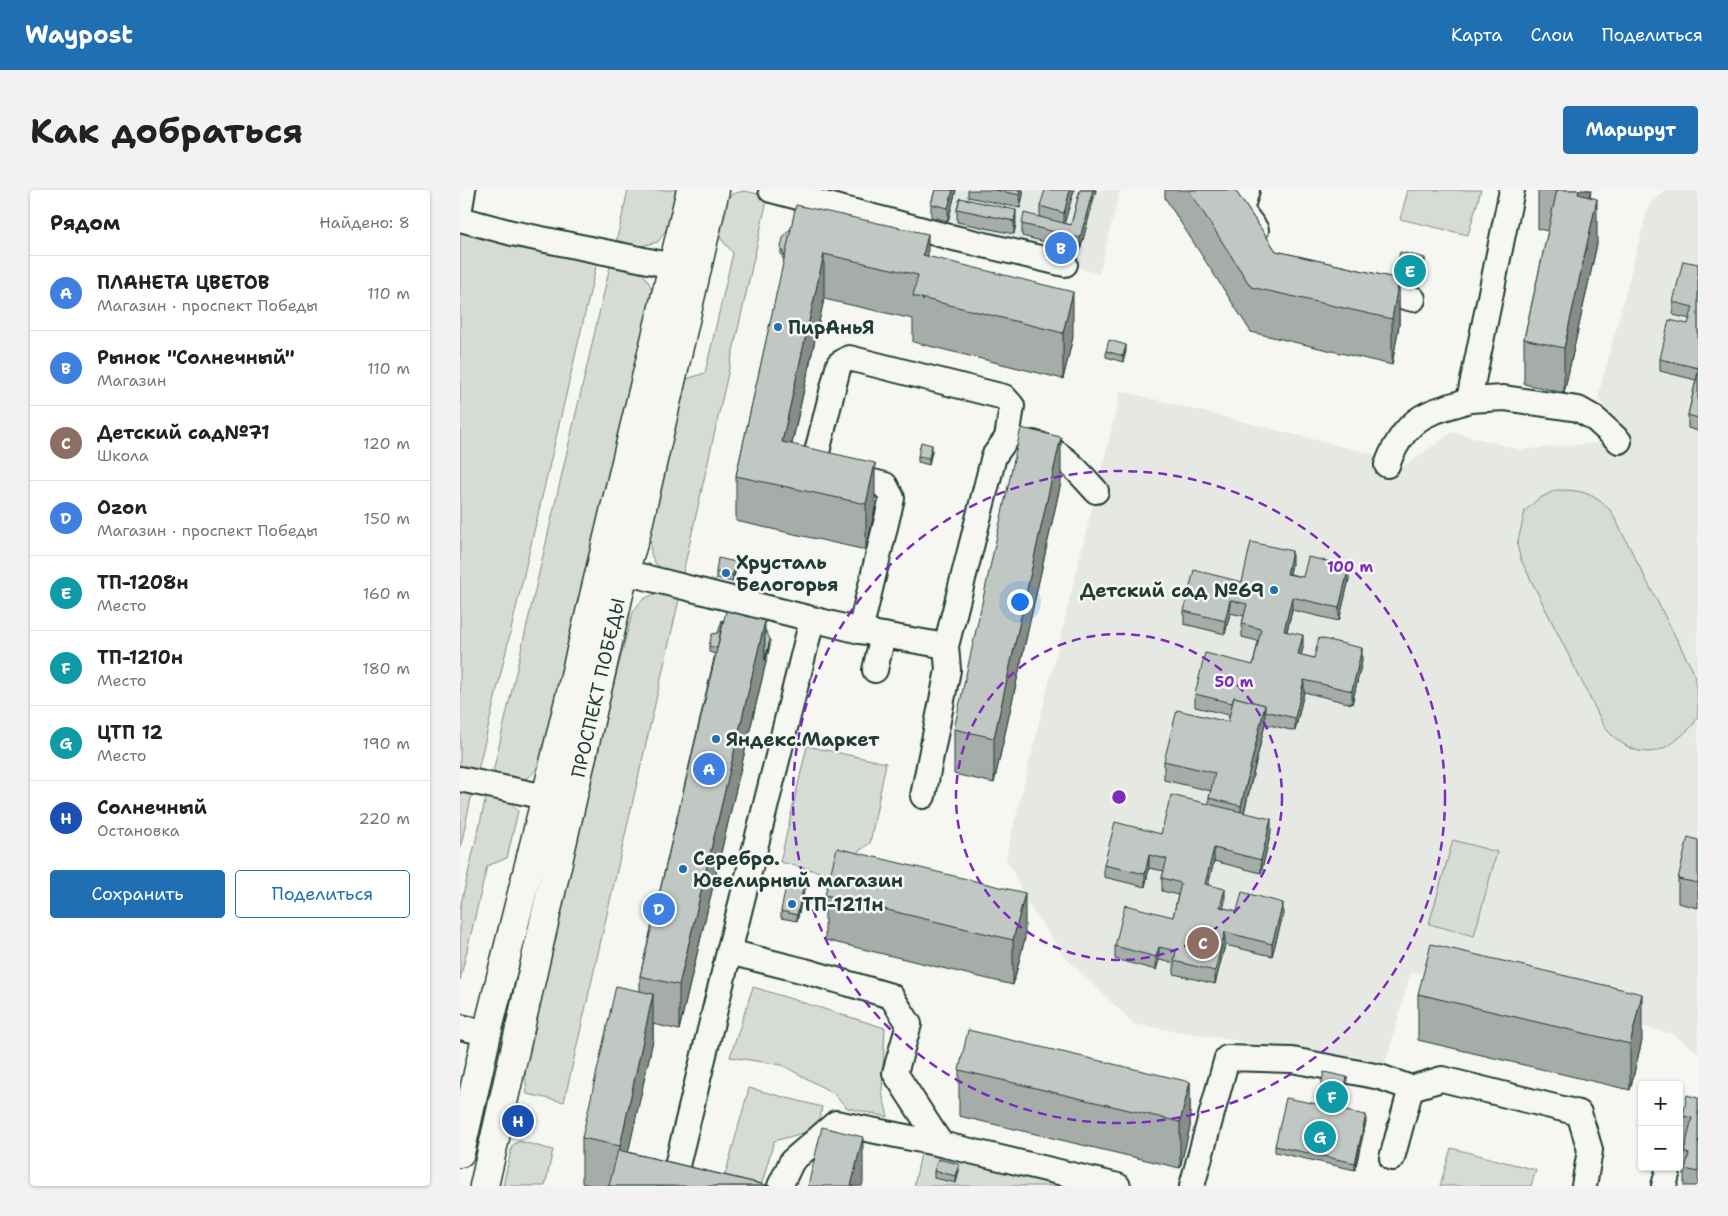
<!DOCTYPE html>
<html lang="ru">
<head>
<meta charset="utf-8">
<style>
  body { margin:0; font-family:"Shantell Sans",sans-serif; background:#f2f2f2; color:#222 }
  .controls { position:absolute; right:15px; bottom:15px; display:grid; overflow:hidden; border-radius:5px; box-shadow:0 1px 4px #0004 }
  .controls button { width:45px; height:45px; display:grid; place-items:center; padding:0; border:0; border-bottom:1px solid #e0e0e0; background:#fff; color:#222; font:25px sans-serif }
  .you { position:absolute; left:559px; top:411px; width:18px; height:18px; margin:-12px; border:4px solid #fff; border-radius:50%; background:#1a73e8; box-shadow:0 0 0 8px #1a73e833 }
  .badge { display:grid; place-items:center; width:32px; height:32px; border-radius:50%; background:#1f6fb2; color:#fff; font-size:16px; font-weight:700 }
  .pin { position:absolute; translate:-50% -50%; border:2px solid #fff; box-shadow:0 1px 5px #0006 }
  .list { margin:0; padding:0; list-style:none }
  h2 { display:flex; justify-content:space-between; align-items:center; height:65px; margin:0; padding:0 20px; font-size:21px }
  h2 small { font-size:16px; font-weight:400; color:#767676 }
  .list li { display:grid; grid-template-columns:32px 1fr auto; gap:15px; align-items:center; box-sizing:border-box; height:75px; padding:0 20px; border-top:1px solid #e0e0e0 }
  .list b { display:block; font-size:19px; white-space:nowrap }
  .list p { margin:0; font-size:16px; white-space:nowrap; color:#767676 }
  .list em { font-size:16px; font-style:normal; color:#767676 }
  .actions { display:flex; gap:10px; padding:15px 20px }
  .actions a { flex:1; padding:11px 0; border:1px solid #1f6fb2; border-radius:5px; text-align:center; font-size:18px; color:#1f6fb2 }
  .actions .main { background:#1f6fb2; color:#fff }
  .map { position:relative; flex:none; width:1238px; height:996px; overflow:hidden; border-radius:5px }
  header { display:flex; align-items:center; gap:30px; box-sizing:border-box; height:70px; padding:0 25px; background:#1f6fb2; color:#fff }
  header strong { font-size:24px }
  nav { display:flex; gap:28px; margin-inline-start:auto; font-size:18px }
  .intro { display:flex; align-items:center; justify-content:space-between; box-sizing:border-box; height:120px; padding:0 30px }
  h1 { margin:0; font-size:35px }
  .button { padding:12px 22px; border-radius:5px; background:#1f6fb2; color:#fff; font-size:18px; font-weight:700 }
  main { display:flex; gap:30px; padding:0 30px }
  aside { flex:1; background:#fff; border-radius:5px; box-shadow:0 1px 4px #0004 }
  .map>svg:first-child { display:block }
  .built { fill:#e6e8e4 }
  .green { fill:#d6dbd6; stroke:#7a8c85 }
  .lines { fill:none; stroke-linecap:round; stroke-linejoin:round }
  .minor-casing { stroke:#1f3d34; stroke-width:28 }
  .major-casing { stroke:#1f3d34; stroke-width:31 }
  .minor { stroke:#f6f6f2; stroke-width:24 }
  .major { stroke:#f6f6f2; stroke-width:28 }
  .wall { fill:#a6aca8; stroke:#1f3d34 }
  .shaded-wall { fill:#878c88; stroke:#1f3d34 }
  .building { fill:#c1c8c3; stroke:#1f3d34 }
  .ring { fill:none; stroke:#7b2cbf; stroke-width:2.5; stroke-dasharray:9 6 }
  .poi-dot { fill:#1f6fb2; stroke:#f6f6f2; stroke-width:2 }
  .labels { text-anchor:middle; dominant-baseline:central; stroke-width:5; stroke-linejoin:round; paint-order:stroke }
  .poi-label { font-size:19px; font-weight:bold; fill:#1f3d34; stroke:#f6f6f2; text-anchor:start }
  .street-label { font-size:19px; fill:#1f3d34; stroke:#f6f6f2 }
  .centre { fill:#7b2cbf; stroke:#f6f6f2; stroke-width:2.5 }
  .ring-label { font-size:15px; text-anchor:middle; font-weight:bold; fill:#7b2cbf; stroke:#f6f6f2; stroke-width:5; stroke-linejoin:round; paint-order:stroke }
</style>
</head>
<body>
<header>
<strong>Waypost</strong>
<nav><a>Карта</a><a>Слои</a><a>Поделиться</a></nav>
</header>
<div class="intro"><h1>Как добраться</h1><a class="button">Маршрут</a></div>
<main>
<aside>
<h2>Рядом<small>Найдено: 8</small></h2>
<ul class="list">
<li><span class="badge" style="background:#3f7fe0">A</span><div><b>ПЛАНЕТА ЦВЕТОВ</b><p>Магазин · проспект Победы</p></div><em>110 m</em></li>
<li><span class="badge" style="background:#3f7fe0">B</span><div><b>Рынок &quot;Солнечный&quot;</b><p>Магазин</p></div><em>110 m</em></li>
<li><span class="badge" style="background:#8d6e63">C</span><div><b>Детский сад№71</b><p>Школа</p></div><em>120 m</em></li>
<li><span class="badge" style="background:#3f7fe0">D</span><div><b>Ozon</b><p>Магазин · проспект Победы</p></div><em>150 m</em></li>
<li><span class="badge" style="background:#0f9aa8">E</span><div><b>ТП-1208н</b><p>Место</p></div><em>160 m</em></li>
<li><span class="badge" style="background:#0f9aa8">F</span><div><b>ТП-1210н</b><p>Место</p></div><em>180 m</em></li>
<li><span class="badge" style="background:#0f9aa8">G</span><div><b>ЦТП 12</b><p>Место</p></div><em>190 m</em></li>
<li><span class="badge" style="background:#1a4fb4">H</span><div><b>Солнечный</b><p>Остановка</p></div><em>220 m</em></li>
</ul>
<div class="actions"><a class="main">Сохранить</a><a>Поделиться</a></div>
</aside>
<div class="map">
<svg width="1238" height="996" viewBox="0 0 1238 996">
  <rect width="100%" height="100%" fill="#f6f6f2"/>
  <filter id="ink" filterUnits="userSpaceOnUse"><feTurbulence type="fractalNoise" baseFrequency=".02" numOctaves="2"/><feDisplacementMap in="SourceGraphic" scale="10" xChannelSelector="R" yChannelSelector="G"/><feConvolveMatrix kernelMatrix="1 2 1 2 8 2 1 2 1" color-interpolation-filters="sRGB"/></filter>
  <g filter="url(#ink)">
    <g class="built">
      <polygon points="478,0 660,0 639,84 475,33 471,27"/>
      <polygon points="1206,0 1238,0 1238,863 1213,844 951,782 925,875 674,834 605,767 568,714 546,667 661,201 916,265 933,282 946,275 993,242 1061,260 1168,250 1138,207 1189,14"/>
    </g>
    <g class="green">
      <polygon points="168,0 217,0 207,38 198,52 173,58 156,53"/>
      <polygon points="948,0 1021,0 1008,45 940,29"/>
      <polygon points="284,1 308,6 222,387 207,384 195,373 191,364 190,337 224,190 245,183 273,63 256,43 265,11 272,4"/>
      <polygon points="0,35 138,68 17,585 0,581"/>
      <path d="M 151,72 C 174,78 187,79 193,105 L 83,565 C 71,596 61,591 32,586 Z"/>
      <path d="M 1096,300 C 1122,300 1132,302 1151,321 L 1232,479 C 1238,493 1238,510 1238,525 C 1236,534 1228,540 1221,546 C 1193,572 1169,564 1145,538 L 1061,370 L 1057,355 L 1065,321 L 1078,309 Z"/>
      <path d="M 202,403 L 220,405 L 104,912 L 67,904 L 64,874 L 114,647 L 172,424 C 181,409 185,406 202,403 Z"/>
      <polygon points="347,556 426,573 410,653 368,684 320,672"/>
      <polygon points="0,601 12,603 0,660"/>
      <polygon points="27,603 49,611 58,621 47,668 27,676 0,790 0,718"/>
      <polygon points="993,650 1037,662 1014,746 969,734"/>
      <polygon points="293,797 425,838 422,902 428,927 387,918 373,903 322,875 270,867"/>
      <polygon points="289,898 362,917 358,939 314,951 301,996 262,996"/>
      <polygon points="59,951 93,960 85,996 43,996 52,956"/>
      <polygon points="991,958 1076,980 1071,996 980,996"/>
      <polygon points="462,959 591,991 596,996 454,996"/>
    </g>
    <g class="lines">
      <defs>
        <g id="minor">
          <polyline points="311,0 490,47 605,74"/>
          <polyline points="787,0 781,20 796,40"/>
          <polyline points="0,18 3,0"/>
          <polyline points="0,29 52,43 213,76"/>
          <polyline points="909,98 953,109"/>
          <polyline points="1009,210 1044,208 1118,219 1134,228 1159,251"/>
          <path d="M 573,253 C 600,259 619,282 636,301"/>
          <path d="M 927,275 C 935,254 948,233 968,224 C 981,218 996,215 1009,210 L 1052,0"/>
          <polyline points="164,382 400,441 486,456"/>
          <polyline points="400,441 432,308 425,295 362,279 355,270 379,174 389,168 544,207 552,216 547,248 534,266 486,456 488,480 463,606"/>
          <polyline points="415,480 423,445"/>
          <polyline points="0,589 86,607"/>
          <polyline points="269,762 345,781 431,806 449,834 435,883 481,954"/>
          <polyline points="0,837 27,843"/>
          <polyline points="1219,953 1223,947 1238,936"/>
          <polyline points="932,968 951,898"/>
          <polyline points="232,996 213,992 269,762 352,430"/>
          <polyline points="320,996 332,971 376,933 481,954 658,996"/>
          <polyline points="732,996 767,868 832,870 920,887 951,898 982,889 1119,923 1130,960 1124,996"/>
          <polyline points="1204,996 1209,977"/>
        </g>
        <g id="major">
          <polyline points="0,963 27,843 86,607 231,0"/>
          <path id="s1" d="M 24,996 L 164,382 L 176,344 L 255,0"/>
        </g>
      </defs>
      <use href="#minor" class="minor-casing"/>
      <use href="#major" class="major-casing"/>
      <use href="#minor" class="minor"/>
      <use href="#major" class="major"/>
    </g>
    <g class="wall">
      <polygon points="475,0 496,0 488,31 471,27 471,14"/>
      <polygon points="508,0 563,0 563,5 560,18 508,7"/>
      <polygon points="614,0 604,33 611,35 620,0 636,0 620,61 562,46 562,34 580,27 580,16"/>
      <polygon points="705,0 775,0 816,61 939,89 939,135 932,175 791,142 705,8"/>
      <polygon points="1078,0 1131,0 1130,7 1137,54 1104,203 1064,194 1064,149 1088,41 1078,39"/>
      <polygon points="500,8 556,33 554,44 497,32 497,19"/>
      <polygon points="321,58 468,66 613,147 603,189 453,152 453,129 364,109 332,254 415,318 406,360 276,331 276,286 324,71 321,64"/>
      <polygon points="965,74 960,94 935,88 935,81"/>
      <polygon points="1238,74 1238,241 1228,238 1228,225 1236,190 1200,181 1200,169 1228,134 1230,129 1213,125 1213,112"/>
      <polygon points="646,161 666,161 663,172 646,167"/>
      <polygon points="472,261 469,275 458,272 458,266"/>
      <polygon points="601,292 534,593 494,584 494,539"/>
      <polygon points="832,374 830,384 843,387 889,389 879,431 832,420 827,441 843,458 841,465 854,468 902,471 892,514 844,502 835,541 805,534 784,623 811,642 801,683 754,671 748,695 765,711 763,718 777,721 823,725 812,766 765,755 755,794 714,784 714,773 699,770 696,780 655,769 655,756 713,727 718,705 702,701 702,688 704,681 689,678 685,697 644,687 644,675 701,644 749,614 749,608 751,601 704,590 704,571 768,532 769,525 735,517 735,504 793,475 798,451 782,447 782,434 784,426 770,423 765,444 724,434 724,421 782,392"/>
      <polygon points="276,378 273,392 256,388 256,382"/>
      <polygon points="305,440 310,455 219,840 193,834 193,850 168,962 310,996 135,996 122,993 122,948 180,801 180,786 255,464 249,462 249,456"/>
      <polygon points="1238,650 1238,718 1218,713 1218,689"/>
      <polygon points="344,701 337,731 321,728 321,721"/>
      <polygon points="365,705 565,748 553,795 365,750"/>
      <polygon points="958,804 1182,850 1170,900 958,850"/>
      <polygon points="499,880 730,892 730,937 720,978 499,926"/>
      <polygon points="887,893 881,920 906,932 895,980 815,962 815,956 857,914"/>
      <polygon points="1238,908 1238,996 1224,996 1224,980 1223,980 1223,926"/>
      <polygon points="474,981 499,981 496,993 474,988"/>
    </g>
    <g class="shaded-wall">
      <polygon points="493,0 496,0 488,31 488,18"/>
      <polygon points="561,0 563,0 563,5 560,18 560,5"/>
      <polygon points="610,0 614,0 604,35 604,23"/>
      <polygon points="633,0 636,0 620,61 620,48"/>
      <polygon points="1119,0 1131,0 1118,50 1118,4"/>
      <polygon points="1137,9 1137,54 1104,203 1104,158"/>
      <polygon points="556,20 556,33 554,44 554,31"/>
      <polygon points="468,44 468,89 463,111 463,65"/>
      <polygon points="364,64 364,109 322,298 322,252"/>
      <polygon points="965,68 965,74 960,94 960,88"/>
      <polygon points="939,89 939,135 932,175 932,129"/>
      <polygon points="613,102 613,147 603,189 603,143"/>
      <polygon points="666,155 666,161 663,172 663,166"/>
      <polygon points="601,247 601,292 534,593 534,548"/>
      <polygon points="472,255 472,261 469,275 469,268"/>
      <polygon points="415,273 415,318 406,360 406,314"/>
      <polygon points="832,361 832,374 827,396 827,384"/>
      <polygon points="276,372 276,378 273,392 273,385"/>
      <polygon points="889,376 889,389 879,431 879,418"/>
      <polygon points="832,407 832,420 824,453 824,441"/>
      <polygon points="770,410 770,423 765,444 765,431"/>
      <polygon points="305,431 305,470 310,449 310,455 219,840 219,795"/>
      <polygon points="843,445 843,458 838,477 838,464"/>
      <polygon points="902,458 902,471 892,514 892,501"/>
      <polygon points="844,490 844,502 835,541 835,528"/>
      <polygon points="805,515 805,534 781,635 781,616"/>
      <polygon points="811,629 811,642 801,683 801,670"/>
      <polygon points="754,658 754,671 745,707 745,694"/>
      <polygon points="689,665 689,678 685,697 685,684"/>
      <polygon points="344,695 344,701 337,731 337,725"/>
      <polygon points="765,699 765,711 760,730 760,717"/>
      <polygon points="565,703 565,748 553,795 553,750"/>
      <polygon points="823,713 823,725 812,766 812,754"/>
      <polygon points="765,742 765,755 755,794 755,781"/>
      <polygon points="699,757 699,770 696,780 696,767"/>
      <polygon points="193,804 193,850 161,996 160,996 160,956"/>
      <polygon points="1182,804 1182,850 1170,900 1170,854"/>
      <polygon points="887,887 887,893 880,926 880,920"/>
      <polygon points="730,892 730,937 720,978 720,932"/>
      <polygon points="906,925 906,932 895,980 895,973"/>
      <polygon points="403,947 403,992 402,996 391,996"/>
      <polygon points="499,974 499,981 496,993 496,986"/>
    </g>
    <g class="building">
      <polygon points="475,0 493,0 488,18 471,14"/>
      <polygon points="535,0 561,0 560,5"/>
      <polygon points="585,0 610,0 604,23 580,16"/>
      <polygon points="620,0 633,0 620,48 562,34 564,23 611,35"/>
      <polygon points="729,0 775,0 816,61 939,89 932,129 791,97"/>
      <polygon points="1097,0 1119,0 1118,4 1137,9 1104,158 1064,149"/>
      <polygon points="500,8 556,20 554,31 497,19"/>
      <polygon points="336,15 468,44 463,65 613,102 603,143 453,106 458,85 364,64 322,252 415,273 406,314 276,286"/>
      <polygon points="331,39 325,67 321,58 323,48 329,40"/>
      <polygon points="940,62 965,68 960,88 935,81"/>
      <polygon points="1223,71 1238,74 1238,178 1200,169 1209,130 1228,134 1233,117 1213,112"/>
      <polygon points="649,150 666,155 663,166 646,161"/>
      <polygon points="1238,182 1238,228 1228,225"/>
      <polygon points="561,238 601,247 534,548 494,539"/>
      <polygon points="461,252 472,255 469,268 458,266"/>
      <polygon points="791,352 832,361 827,384 843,387 848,367 889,376 879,418 832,407 824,441 843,445 838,464 854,468 859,448 902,458 892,501 844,490 835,528 805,521 805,515 774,507 772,513 735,504 745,463 793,475 801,439 782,434 787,414 770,410 765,431 724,421 734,380 782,392"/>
      <polygon points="258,368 276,372 273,385 256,382"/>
      <polygon points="266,421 305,431 219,795 180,786"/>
      <polygon points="262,430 263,430 257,458 249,456 252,444 258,443"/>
      <polygon points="305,440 310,449 305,470"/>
      <polygon points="774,507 805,515 781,616 749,608 755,583 704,571 717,520 768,532"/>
      <polygon points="711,605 811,629 801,670 754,658 745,694 765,699 760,717 777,721 782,702 823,713 812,754 765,742 755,781 714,771 716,761 699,757 696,767 655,756 665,715 713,727 721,693 702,688 707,669 689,665 685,684 644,675 655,632 701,644"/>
      <polygon points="1228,647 1238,650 1238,693 1218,689"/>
      <polygon points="377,658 565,703 553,750 365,705"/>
      <polygon points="327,691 344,695 337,725 321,721"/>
      <polygon points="971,754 1182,804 1170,854 958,804"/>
      <polygon points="156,796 193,804 160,956 122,948"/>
      <polygon points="508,840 730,892 720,932 499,880"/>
      <polygon points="864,882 887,887 880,920 906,925 895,973 815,956 826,908 857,914"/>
      <polygon points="1227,905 1238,908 1238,982 1225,979 1229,964 1224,962 1232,928 1223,926"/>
      <polygon points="362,937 403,947 391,996 348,996"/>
      <polygon points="158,960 309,996 149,996"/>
      <polygon points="478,969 499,974 496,986 474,981"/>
    </g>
  </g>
  <g class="ring">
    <circle cx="659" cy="607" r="163"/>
    <circle cx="659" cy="607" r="326"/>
  </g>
  <g class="poi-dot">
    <circle cx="318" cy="137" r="5"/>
    <circle cx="266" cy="383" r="5"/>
    <circle cx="814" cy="400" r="5"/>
    <circle cx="256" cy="549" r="5"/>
    <circle cx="223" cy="679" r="5"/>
    <circle cx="332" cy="714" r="5"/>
  </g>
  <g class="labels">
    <g class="poi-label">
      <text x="328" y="137">ПирАньЯ</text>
      <text x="276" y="372">Хрусталь<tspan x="276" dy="22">Белогорья</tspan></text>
      <text x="804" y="400" text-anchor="end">Детский сад №69</text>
      <text x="266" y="549">Яндекс.Маркет</text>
      <text x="233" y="668">Серебро.<tspan x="233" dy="22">Ювелирный магазин</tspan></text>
      <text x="342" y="714">ТП-1211н</text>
    </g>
    <g class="street-label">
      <text stroke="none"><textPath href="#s1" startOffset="511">ПРОСПЕКТ ПОБЕДЫ</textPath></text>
    </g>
  </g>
  <circle cx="659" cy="607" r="8" class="centre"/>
  <g class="ring-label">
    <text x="890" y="382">100 m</text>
    <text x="774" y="497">50 m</text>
  </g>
</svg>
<div class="controls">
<button>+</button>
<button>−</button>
</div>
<div class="you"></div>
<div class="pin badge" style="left:249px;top:579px;background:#3f7fe0">A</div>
<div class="pin badge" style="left:601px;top:58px;background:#3f7fe0">B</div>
<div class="pin badge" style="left:743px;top:753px;background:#8d6e63">C</div>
<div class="pin badge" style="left:199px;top:719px;background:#3f7fe0">D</div>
<div class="pin badge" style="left:950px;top:81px;background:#0f9aa8">E</div>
<div class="pin badge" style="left:872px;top:907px;background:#0f9aa8">F</div>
<div class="pin badge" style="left:860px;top:947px;background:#0f9aa8">G</div>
<div class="pin badge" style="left:58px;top:931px;background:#1a4fb4">H</div>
</div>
</main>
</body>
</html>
